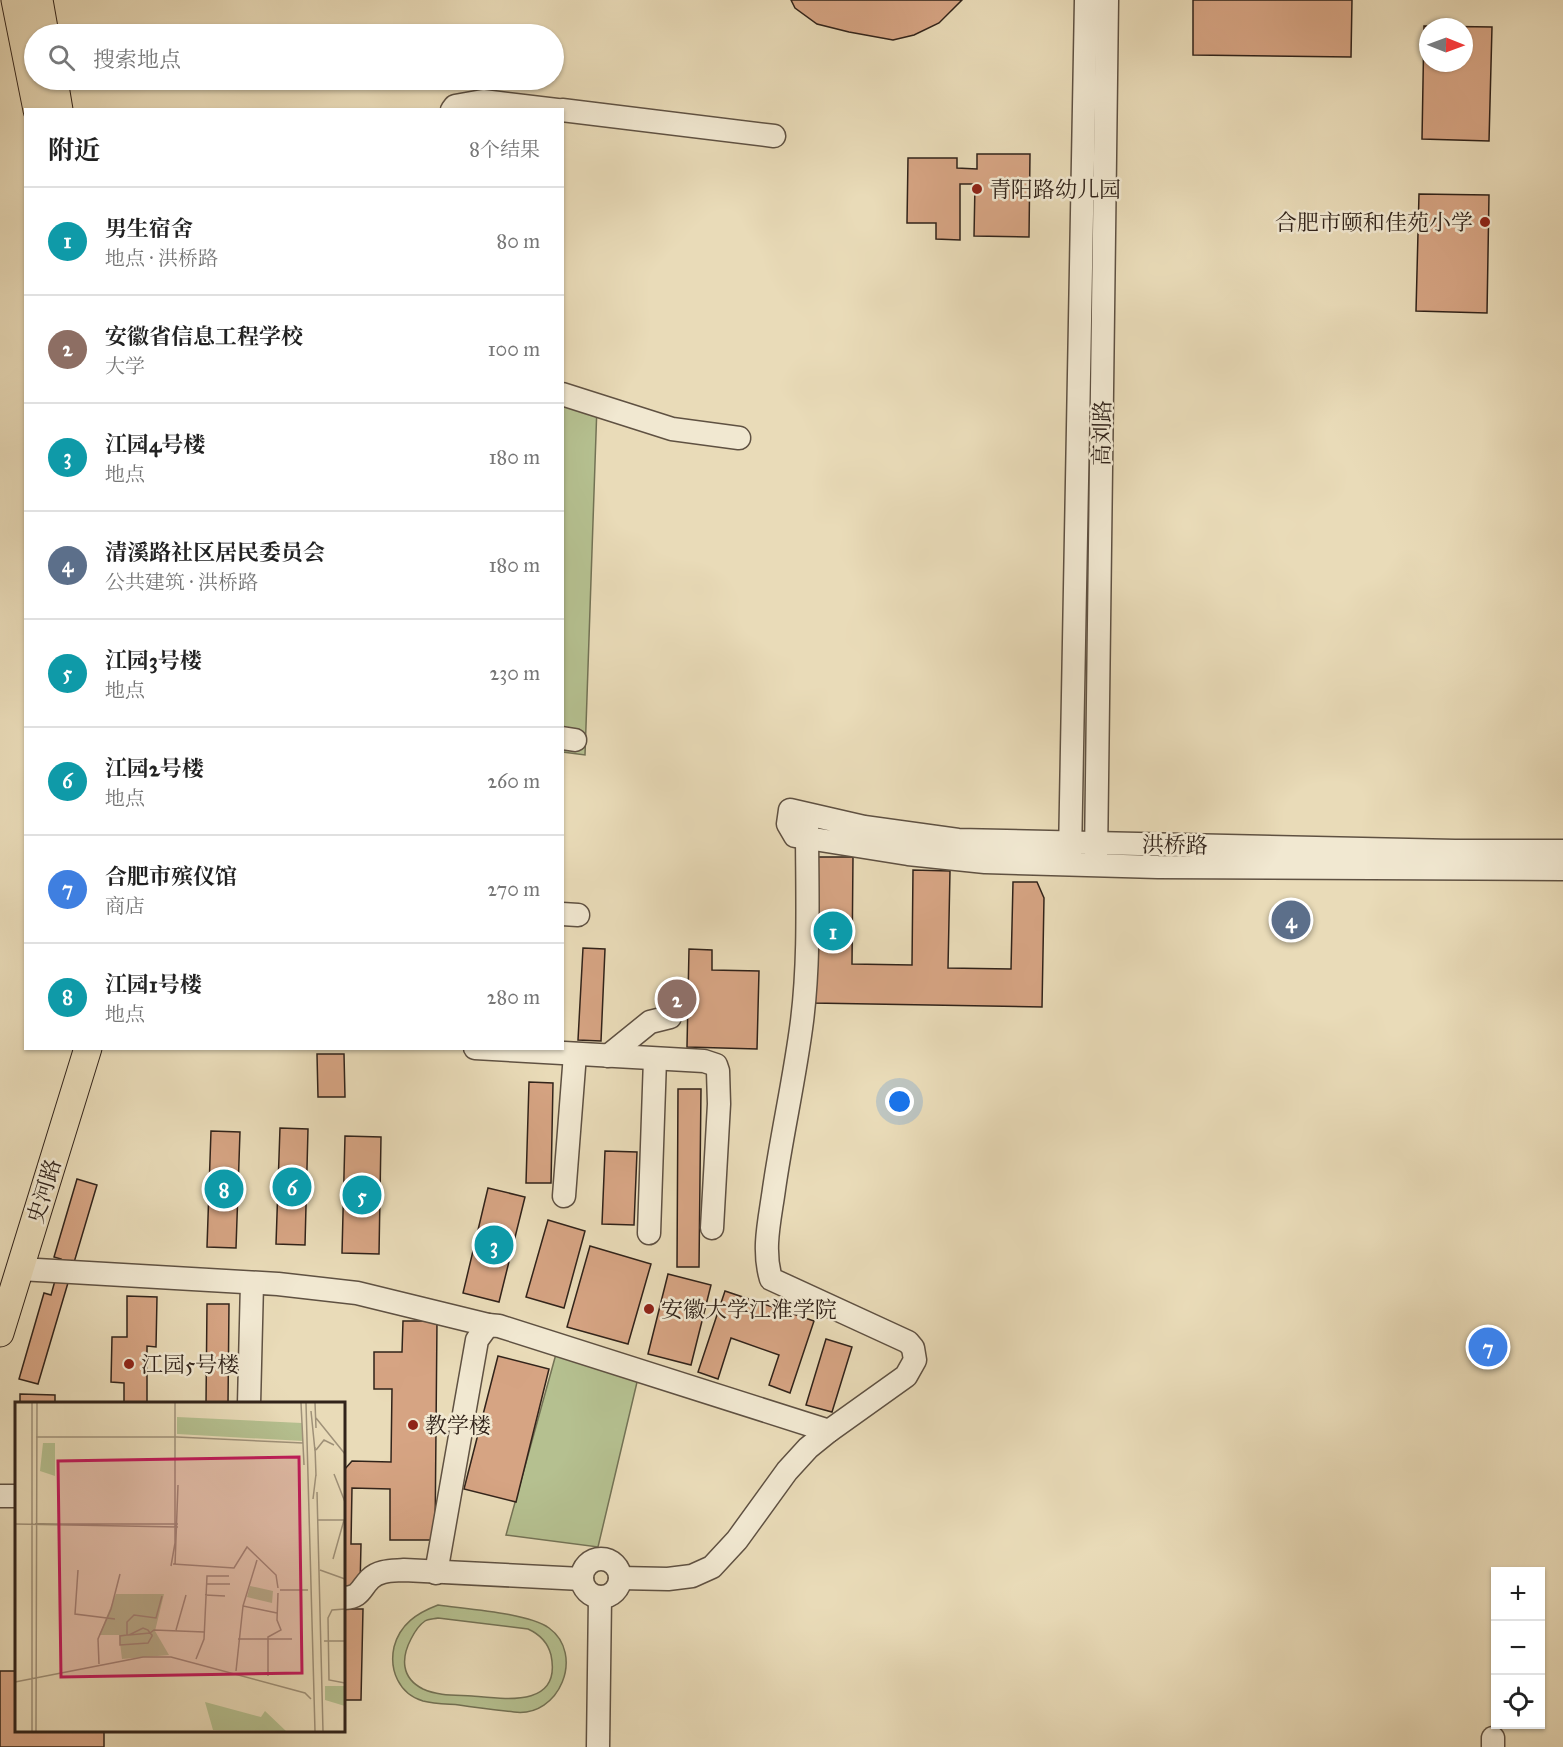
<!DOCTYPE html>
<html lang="zh">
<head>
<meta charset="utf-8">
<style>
  body { margin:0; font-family:"IM FELL Great Primer","Noto Serif SC",serif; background:#f2f2f2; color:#222 }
  .controls { position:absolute; right:18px; bottom:18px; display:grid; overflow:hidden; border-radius:0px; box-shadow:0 2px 4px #0004 }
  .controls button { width:54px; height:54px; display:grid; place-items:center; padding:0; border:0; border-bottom:2px solid #e0e0e0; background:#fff; color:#222; font:30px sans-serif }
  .compass { position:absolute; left:1419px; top:18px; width:54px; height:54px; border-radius:50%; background:#fff; box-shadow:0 2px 4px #0004; rotate:91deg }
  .you { position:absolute; left:900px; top:1102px; width:21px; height:21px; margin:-15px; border:4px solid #fff; border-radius:50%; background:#1a73e8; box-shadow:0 0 0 9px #1a73e833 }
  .badge { display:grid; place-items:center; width:39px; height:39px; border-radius:50%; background:#d93025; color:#fff; font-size:20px; font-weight:700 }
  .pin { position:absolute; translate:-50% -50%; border:3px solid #fff; box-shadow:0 2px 6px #0006 }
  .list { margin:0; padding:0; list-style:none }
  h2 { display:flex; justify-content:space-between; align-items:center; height:78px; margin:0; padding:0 24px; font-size:26px }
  h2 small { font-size:20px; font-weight:400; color:#767676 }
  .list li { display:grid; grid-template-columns:39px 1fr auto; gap:18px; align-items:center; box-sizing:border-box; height:108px; padding:0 24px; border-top:2px solid #e0e0e0 }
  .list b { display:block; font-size:22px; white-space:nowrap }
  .list p { margin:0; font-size:20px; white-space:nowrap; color:#767676 }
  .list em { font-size:20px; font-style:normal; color:#767676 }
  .icon { flex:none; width:33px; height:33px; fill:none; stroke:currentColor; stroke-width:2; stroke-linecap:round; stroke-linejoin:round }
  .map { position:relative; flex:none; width:1563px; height:1747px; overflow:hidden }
  .search { position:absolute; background:#fff; box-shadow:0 2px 4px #0004; left:24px; top:24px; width:540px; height:66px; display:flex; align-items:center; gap:15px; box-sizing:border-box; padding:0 21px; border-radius:33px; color:#767676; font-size:22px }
  .panel { position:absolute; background:#fff; box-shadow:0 2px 4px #0004; left:24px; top:108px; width:540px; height:942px; border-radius:0px }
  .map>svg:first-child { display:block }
  .green { fill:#b5c090; stroke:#737255; stroke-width:1.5; fill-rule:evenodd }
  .building { fill:#d6a483; stroke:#31231a; stroke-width:1.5; fill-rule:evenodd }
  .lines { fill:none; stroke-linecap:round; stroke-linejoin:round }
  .minor-casing { stroke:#5f5142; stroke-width:25 }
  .major-casing { stroke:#31231a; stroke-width:29 }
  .minor { stroke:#f1e8d1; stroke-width:22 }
  .major { stroke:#e9dbb8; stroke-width:27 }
  .poi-dot { fill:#8f2418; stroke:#f1e8d1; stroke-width:2 }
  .labels { text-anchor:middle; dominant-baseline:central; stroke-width:5; stroke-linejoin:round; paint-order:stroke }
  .poi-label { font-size:22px; fill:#31231a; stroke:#f1e8d1; text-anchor:start }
  .street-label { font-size:22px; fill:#31231a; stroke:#f1e8d1 }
  .inset-road { fill:none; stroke:#9f9179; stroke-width:1.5 }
  .view { fill:#c2185b; fill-opacity:0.15; stroke:#c2185b; stroke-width:3 }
  .inset-edge { fill:none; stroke:#31231a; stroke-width:3 }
</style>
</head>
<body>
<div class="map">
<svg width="1563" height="1747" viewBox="0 0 1563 1747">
  <rect width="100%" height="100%" fill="#e9dbb8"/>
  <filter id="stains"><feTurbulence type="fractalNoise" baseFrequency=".00333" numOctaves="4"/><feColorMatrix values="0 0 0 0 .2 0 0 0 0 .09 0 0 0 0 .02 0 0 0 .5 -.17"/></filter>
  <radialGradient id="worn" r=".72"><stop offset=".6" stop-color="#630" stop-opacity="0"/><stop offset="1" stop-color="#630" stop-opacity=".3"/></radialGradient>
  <g class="green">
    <polygon points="563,394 597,405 585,755 563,752"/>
    <polygon points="556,1354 638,1378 598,1547 506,1535"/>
    <path d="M 438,1605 C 466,1609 528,1613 549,1628 C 585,1654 560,1718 514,1712 C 496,1710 478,1708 459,1705 C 448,1704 435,1704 423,1701 C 399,1694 389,1670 394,1647 C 400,1624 417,1613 438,1605 ZM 438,1618 L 528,1629 C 539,1634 548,1643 551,1655 C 562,1708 505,1699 472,1696 C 456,1695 438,1696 423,1689 C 401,1678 401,1658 411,1639 C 414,1633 419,1625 425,1621 C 428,1619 434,1619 438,1618 Z"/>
  </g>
  <g class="building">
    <polygon points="791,0 962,0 939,23 914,35 893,40 849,32 817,24 795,8"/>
    <polygon points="1193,0 1352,0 1351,57 1193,55"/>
    <path d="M 1424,26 L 1492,27 L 1489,141 L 1422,139 ZM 1428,27 L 1464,27 L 1464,63 L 1428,63 Z"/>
    <polygon points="977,154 1030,154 1029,237 974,236 975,184 960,184 960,240 936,239 936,223 907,223 908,158 957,158 957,168 977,169"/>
    <polygon points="1419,194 1489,195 1487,313 1416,311"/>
    <polygon points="814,857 853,857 852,964 912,965 913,870 950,871 948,968 1011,969 1013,882 1037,882 1044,898 1042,1007 812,1003"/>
    <polygon points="583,948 605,949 601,1041 578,1040"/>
    <polygon points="689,949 712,950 712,970 759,971 757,1049 687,1047"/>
    <polygon points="317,1054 344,1054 345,1097 318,1097"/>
    <polygon points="529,1082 553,1083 551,1183 526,1183"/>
    <polygon points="678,1089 701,1089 699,1267 677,1267"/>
    <polygon points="280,1128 308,1129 305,1245 276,1244"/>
    <polygon points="211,1131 240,1132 236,1248 207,1247"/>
    <polygon points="345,1136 381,1137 379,1254 342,1253"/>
    <polygon points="605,1151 637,1152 634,1225 602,1224"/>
    <polygon points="77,1179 97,1185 38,1384 19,1379 44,1293 51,1295 61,1259 54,1257"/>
    <polygon points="488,1188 525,1197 499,1302 463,1293"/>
    <polygon points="548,1220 585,1231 564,1308 526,1297"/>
    <polygon points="590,1246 651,1264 628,1344 567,1327"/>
    <polygon points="668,1274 711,1285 691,1365 648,1354"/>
    <polygon points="725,1291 814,1321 790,1393 769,1385 779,1355 731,1338 718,1379 698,1372"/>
    <polygon points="127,1296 157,1297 156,1347 147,1346 147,1404 124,1404 124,1383 111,1382 112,1337 127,1337"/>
    <polygon points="207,1304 229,1304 228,1404 206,1404"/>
    <polygon points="403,1321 437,1321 435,1540 390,1540 390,1489 352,1488 351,1544 361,1544 360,1587 344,1587 344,1470 352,1461 391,1462 392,1389 374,1389 374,1352 402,1352"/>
    <polygon points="826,1339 852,1347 832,1412 806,1405"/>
    <polygon points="498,1356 549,1369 516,1502 464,1489"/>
    <polygon points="20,1394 55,1395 55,1404 20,1404"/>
    <polygon points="344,1609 363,1609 361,1700 344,1700"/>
    <polygon points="0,1671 16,1671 16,1730 104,1730 104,1747 0,1747"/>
  </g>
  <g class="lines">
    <defs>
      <g id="minor">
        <polyline points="452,110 455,106 483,101 557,110"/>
        <polyline points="562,110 774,136"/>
        <polyline points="562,394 672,429 739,438"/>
        <polyline points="562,738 575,740"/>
        <polyline points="1563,851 1455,851 958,840 864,827 790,810 788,824 795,836 908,854 985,862 1158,867 1563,869"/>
        <polyline points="1070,856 1086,0"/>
        <polyline points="1096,858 1107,0"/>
        <polyline points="562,914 578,915"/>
        <polyline points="475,1048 704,1061 716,1065 718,1071 719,1104 712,1228"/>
        <polyline points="608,1056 650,1022 670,1017"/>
        <polyline points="564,1196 575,1054"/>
        <polyline points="649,1233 655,1059"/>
        <polyline points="20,1269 278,1284 357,1293 488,1325"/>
        <polyline points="249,1404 252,1283"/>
        <polyline points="0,1496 16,1496"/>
        <circle cx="601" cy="1578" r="19"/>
        <polyline points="436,1573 477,1340 488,1325 499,1326 829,1431"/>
        <path d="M 620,1578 L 668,1579 L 692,1576 L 712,1567 L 737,1540 L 787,1471 L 808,1448 L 829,1431 L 906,1376 L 915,1360 L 913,1348 L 908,1342 L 771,1279 C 762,1249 770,1219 774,1189 C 782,1133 795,1077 802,1021 C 810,957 807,890 807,825"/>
        <path d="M 344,1598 C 361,1597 360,1589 370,1579 C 379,1570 392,1571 404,1570 L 582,1579"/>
        <polyline points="598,1747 600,1597"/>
        <polyline points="1493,1747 1493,1738"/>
      </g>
      <g id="major">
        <polyline points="15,0 37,110"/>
        <polyline points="39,0 45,34"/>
        <polyline points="54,80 59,110"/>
        <polyline points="0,1333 88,1048"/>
      </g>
    </defs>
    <use href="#minor" class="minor-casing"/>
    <use href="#major" class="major-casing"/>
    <use href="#minor" class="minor"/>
    <use href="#major" class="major"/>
  </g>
  <g class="poi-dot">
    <circle cx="977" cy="189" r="6"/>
    <circle cx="1485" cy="222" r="6"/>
    <circle cx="649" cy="1309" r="6"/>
    <circle cx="129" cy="1364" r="6"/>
    <circle cx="413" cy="1425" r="6"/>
  </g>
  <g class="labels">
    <g class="poi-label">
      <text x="989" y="189">青阳路幼儿园</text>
      <text x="1473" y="222" text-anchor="end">合肥市颐和佳苑小学</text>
      <text x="661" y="1309">安徽大学江淮学院</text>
      <text x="141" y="1364">江园5号楼</text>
      <text x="425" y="1425">教学楼</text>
    </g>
    <g class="street-label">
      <text transform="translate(1102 433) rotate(-89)">高刘路</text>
      <text transform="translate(1175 845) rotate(1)">洪桥路</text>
      <text transform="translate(44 1191) rotate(-73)">史河路</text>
    </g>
  </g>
  <g transform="translate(15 1402)">
    <rect width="330" height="330" fill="#e9dbb8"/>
    <path d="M 162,15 L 287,21 L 288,39 L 162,32 ZM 28,41 L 40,41 L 40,74 L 25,69 ZM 235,184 L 258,189 L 257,201 L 232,195 ZM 101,192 L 149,192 L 140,229 L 154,253 L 107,257 L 104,233 L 84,233 ZM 310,284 L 330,284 L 330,304 L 310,298 ZM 190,300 L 246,315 L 250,309 L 271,329 L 198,328 Z" fill="#b5c090"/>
    <path class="inset-road" d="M 286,1 L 289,63M 291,1 L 300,329M 300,1 L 301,26M 296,9 L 300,49M 301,16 L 330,52M 21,35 L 162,35 L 288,41M 300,45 L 301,74M 301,48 L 309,38 L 319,43M 319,72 L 330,100M 302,90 L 308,329M 298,97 L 301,72M 303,118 L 329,118M 0,122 L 163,125M 20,122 L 163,122M 318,157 L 329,118M 242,158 L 228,204 L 262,211M 158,162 L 219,166 L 232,145 L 261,173 L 263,186M 160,163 L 163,83M 156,164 L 160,141 L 160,1M 63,168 L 60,212 L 100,217M 305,168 L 330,177M 191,182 L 215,182M 265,188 L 293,188M 190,193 L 210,194M 330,207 L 317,208 L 313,216 L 314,278 L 330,281M 161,228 L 171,193M 112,233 L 112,220 L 119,213 L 141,216 L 147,194M 114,233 L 128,226 L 133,228 L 135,231 L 137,233 L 137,234 L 133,241 L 105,243 L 105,234 L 112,233 L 114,233 L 135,231 L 139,228 L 189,230M 223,237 L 277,237M 309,239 L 330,239M 181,257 L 189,237 L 192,174 L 214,174M 84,262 L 83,237 L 96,207 L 105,172M 221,269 L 228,204M 253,274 L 253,235 L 266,228 L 262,218 L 263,191M 0,280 L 128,255 L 156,255 L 290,291 L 296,297M 17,329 L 17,1M 21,329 L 22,1"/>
    <path class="view" d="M 284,55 L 287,271 L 46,275 L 43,59 Z"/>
    <rect width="330" height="330" class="inset-edge"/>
  </g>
  <rect width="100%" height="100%" filter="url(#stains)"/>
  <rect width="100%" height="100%" fill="url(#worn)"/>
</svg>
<div class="controls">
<button>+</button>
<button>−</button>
<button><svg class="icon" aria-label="locate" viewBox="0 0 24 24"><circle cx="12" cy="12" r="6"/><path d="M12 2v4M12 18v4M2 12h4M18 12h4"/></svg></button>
</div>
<svg class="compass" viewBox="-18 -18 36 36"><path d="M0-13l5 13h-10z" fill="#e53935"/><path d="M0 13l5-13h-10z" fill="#767676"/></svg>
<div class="you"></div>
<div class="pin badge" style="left:833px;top:931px;background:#0f9aa8">1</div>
<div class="pin badge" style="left:677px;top:999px;background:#8d6e63">2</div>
<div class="pin badge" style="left:494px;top:1245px;background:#0f9aa8">3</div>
<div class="pin badge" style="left:1291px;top:920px;background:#5c6f8a">4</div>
<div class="pin badge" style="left:362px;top:1195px;background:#0f9aa8">5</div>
<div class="pin badge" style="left:292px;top:1187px;background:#0f9aa8">6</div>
<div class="pin badge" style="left:1488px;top:1347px;background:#3f7fe0">7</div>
<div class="pin badge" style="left:224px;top:1189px;background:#0f9aa8">8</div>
<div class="search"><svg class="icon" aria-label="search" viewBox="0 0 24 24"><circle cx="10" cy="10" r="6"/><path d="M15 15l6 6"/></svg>搜索地点</div>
<section class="panel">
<h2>附近<small>8个结果</small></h2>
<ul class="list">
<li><span class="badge" style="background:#0f9aa8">1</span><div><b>男生宿舍</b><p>地点 · 洪桥路</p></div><em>80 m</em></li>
<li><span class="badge" style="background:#8d6e63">2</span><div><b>安徽省信息工程学校</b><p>大学</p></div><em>100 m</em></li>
<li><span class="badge" style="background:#0f9aa8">3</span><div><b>江园4号楼</b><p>地点</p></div><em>180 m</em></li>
<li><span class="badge" style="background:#5c6f8a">4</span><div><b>清溪路社区居民委员会</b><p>公共建筑 · 洪桥路</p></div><em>180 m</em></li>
<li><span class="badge" style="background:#0f9aa8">5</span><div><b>江园3号楼</b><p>地点</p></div><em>230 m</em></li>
<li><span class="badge" style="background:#0f9aa8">6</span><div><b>江园2号楼</b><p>地点</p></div><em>260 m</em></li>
<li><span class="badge" style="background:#3f7fe0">7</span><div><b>合肥市殡仪馆</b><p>商店</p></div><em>270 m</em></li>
<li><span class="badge" style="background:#0f9aa8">8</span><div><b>江园1号楼</b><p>地点</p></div><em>280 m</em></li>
</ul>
</section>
</div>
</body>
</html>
